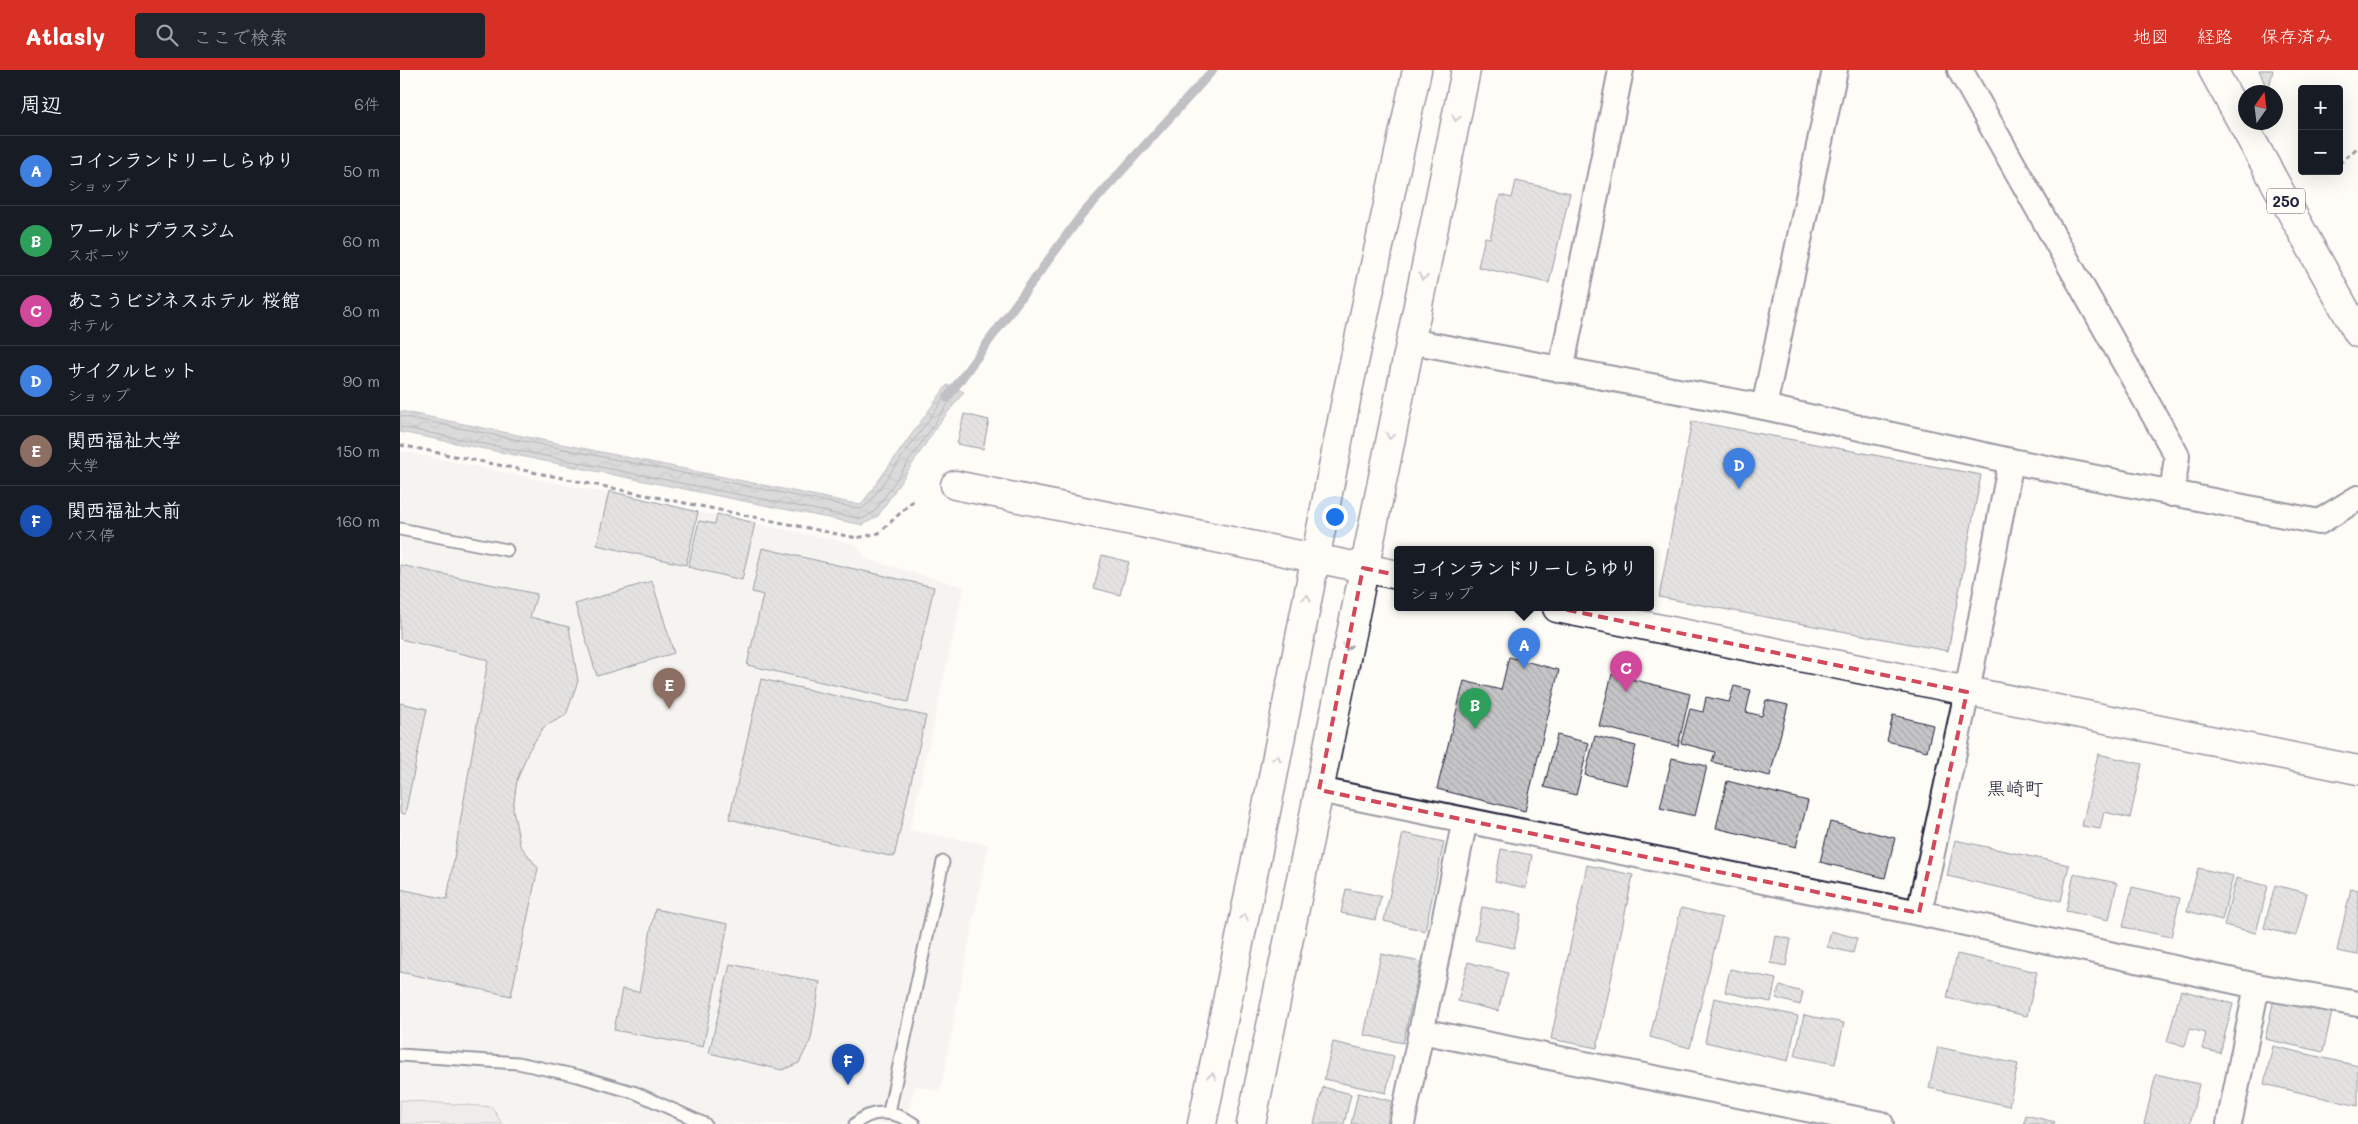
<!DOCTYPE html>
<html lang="ja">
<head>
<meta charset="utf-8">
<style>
  body { margin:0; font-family:Mali,"Klee One",sans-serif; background:#20242c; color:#f1f3f6 }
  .controls { position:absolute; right:15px; top:15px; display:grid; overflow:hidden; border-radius:5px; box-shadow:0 5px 20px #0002 }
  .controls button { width:45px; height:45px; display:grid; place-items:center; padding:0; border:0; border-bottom:1px solid #363941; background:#171b24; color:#f1f3f6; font:25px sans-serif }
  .compass { position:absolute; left:1838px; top:15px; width:45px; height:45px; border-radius:50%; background:#171b24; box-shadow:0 5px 20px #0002; rotate:14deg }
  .you { position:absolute; left:934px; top:446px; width:18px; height:18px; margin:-12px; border:4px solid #fff; border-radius:50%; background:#1a73e8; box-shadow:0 0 0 8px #1a73e833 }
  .badge { display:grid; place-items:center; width:32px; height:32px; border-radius:50%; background:#d93025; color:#fff; font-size:16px; font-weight:700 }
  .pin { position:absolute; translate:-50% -41px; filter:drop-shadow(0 1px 2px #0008) }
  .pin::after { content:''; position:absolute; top:26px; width:18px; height:15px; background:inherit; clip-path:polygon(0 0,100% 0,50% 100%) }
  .popup { position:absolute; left:994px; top:476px; width:260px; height:65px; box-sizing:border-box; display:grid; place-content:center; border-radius:5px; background:#171b24; filter:drop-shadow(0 1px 4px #0005); font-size:16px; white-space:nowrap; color:#9ea1a6 }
  .popup b { font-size:19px; color:#f1f3f6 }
  .popup::after { content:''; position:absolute; left:50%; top:100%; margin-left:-10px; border:10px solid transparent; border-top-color:#171b24 }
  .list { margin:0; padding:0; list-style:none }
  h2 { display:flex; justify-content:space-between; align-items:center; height:65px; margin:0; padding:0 20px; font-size:21px }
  h2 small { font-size:16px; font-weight:400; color:#9ea1a6 }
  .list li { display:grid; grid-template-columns:32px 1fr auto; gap:15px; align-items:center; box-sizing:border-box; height:70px; padding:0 20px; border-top:1px solid #363941 }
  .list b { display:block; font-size:19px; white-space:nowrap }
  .list p { margin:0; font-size:16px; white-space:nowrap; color:#9ea1a6 }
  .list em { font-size:16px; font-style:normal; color:#9ea1a6 }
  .icon { flex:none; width:28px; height:28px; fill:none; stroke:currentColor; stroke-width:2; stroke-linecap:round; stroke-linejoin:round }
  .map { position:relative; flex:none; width:1958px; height:1054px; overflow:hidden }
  header { display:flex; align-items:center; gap:30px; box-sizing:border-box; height:70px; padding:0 25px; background:#d93025; color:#fff }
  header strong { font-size:24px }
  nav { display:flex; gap:28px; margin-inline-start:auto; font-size:18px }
  .search { width:350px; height:45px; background:#20242c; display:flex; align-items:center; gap:12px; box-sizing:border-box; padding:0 18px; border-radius:5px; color:#9ea1a6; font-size:19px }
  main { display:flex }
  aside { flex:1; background:#171b24 }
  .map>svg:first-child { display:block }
  .built { fill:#ecece9 }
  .green { fill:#dddcdb; stroke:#807f8b }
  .water { fill:url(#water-waves); stroke:#787885 }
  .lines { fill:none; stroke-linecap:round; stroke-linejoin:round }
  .shore { stroke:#5c5c6d; stroke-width:1 }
  .stream { stroke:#787885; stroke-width:9 }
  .building { fill:url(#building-back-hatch); stroke:#22223b }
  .lane-casing { stroke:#22223b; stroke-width:15 }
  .street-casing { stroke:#22223b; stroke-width:28 }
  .secondary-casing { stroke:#22223b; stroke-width:31 }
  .highway-casing { stroke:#22223b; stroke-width:31 }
  .path { stroke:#22223b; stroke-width:3; stroke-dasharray:5 4; stroke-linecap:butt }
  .lane { stroke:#fdfcf7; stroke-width:11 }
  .street { stroke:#fdfcf7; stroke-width:24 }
  .secondary { stroke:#fdfcf7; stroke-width:28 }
  .highway { stroke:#fdfcf7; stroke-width:28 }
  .oneway { stroke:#9a9aa2 }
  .marked { fill:none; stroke:#d1495b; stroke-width:4; stroke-dasharray:10 6; stroke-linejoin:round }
  .labels { text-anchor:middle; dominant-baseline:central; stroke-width:5; stroke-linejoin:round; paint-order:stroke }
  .shield { fill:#fdfcf7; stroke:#646373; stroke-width:1 }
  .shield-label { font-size:15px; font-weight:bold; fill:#22223b }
  .quarter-label { font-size:19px; fill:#22223b; stroke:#fdfcf7 }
</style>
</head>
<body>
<header>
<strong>Atlasly</strong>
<div class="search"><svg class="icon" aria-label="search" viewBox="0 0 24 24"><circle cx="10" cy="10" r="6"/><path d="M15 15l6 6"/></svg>ここで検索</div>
<nav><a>地図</a><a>経路</a><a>保存済み</a></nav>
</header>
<main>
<aside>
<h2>周辺<small>6件</small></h2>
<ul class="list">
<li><span class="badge" style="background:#3f7fe0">A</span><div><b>コインランドリーしらゆり</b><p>ショップ</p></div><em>50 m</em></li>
<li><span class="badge" style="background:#2e9e5b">B</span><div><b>ワールドプラスジム</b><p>スポーツ</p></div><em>60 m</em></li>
<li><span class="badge" style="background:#d1479c">C</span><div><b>あこうビジネスホテル 桜館</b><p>ホテル</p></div><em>80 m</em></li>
<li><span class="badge" style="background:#3f7fe0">D</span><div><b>サイクルヒット</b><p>ショップ</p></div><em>90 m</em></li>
<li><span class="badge" style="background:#8d6e63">E</span><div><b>関西福祉大学</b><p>大学</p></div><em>150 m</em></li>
<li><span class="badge" style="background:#1a4fb4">F</span><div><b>関西福祉大前</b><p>バス停</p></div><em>160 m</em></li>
</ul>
</aside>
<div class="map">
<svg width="1958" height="1054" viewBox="0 0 1958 1054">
  <defs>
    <pattern id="water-waves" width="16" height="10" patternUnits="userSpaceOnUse" patternTransform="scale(1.25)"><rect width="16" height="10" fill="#b2b2b7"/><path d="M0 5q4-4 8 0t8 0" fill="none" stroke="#909096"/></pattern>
    <pattern id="building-back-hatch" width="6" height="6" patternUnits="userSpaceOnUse" patternTransform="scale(1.25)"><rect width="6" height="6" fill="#c6c6c8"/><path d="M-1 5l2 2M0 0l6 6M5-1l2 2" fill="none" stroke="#aaaaad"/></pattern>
  </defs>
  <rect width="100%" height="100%" fill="#fdfcf7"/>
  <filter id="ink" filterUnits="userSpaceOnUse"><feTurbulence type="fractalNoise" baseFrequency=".02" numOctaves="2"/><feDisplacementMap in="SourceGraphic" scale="10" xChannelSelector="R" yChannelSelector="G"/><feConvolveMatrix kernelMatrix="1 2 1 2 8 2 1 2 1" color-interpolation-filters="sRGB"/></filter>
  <g filter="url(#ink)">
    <polygon class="built" points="0,381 455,474 466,489 564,517 510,760 588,775 540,1022 515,1015 505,1054 0,1054"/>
    <polygon class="green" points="0,1030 92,1037 102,1054 0,1054"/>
    <polygon class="water" points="547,315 564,322 538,355 478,446 463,455 0,362 0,341 461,435"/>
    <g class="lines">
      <polyline class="shore" points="0,346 461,439 469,433 548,323 554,325 475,441 462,449 0,357"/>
      <polyline class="stream" points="547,328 680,147 813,0"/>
    </g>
    <g class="building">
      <polygon points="1859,0 1873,0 1868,22"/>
      <polygon points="1116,111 1170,123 1149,213 1078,197 1085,167 1090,168 1100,125 1112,128"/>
      <polygon points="564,344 589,350 583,379 557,374"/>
      <polygon points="1292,351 1581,405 1548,581 1259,527"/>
      <polygon points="209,421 298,442 286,495 197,475"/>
      <polygon points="317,444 355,453 342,510 288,497 299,451 315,454"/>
      <polygon points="362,478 534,517 508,632 347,595 363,525 352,522"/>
      <polygon points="702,485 729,492 720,525 694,518"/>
      <polygon points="0,495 137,524 130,547 169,557 178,611 166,645 144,657 129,680 117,710 113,739 120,775 138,798 111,926 0,902 0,819 47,829 88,590 0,569"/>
      <polygon points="252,511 274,583 197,606 175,534"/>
      <polygon points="1109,587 1159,600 1125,741 1037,719 1064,611 1101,620"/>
      <polygon points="1212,604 1290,624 1278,676 1199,656"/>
      <polygon points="361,609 526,646 494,787 329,749"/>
      <polygon points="1334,616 1351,620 1346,642 1362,646 1366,630 1388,635 1370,706 1312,692 1315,682 1281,673 1290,639 1303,642 1306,627 1329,632"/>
      <polygon points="0,633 27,639 5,744 0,743"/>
      <polygon points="1493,645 1533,655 1527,681 1487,671"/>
      <polygon points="1157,665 1189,673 1176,725 1144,717"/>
      <polygon points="1195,666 1236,676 1226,715 1185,705"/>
      <polygon points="1698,684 1742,694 1730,748 1704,742 1700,759 1682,756"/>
      <polygon points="1272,688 1307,696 1295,746 1260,738"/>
      <polygon points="1327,711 1408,731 1396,777 1316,758"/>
      <polygon points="1430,752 1495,768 1485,808 1420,792"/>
      <polygon points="1003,763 1044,772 1025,861 984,851"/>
      <polygon points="1555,770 1669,795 1661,831 1547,806"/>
      <polygon points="1101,779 1132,785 1126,818 1095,811"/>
      <polygon points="1187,795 1233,805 1197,978 1151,969"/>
      <polygon points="1798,798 1833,806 1822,850 1787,841"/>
      <polygon points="1674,804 1717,813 1709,850 1666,841"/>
      <polygon points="1836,808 1868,816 1856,863 1824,855"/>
      <polygon points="1875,815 1907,823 1896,866 1864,858"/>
      <polygon points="1732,817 1780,828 1771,867 1723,857"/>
      <polygon points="1951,818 1958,820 1958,885 1937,881"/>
      <polygon points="946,819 981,826 975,850 941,843"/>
      <polygon points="1082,837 1121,844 1114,878 1075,870"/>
      <polygon points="1281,838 1322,848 1290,978 1250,967"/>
      <polygon points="255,839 328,854 303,977 214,960 222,919 239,922"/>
      <polygon points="1431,861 1457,868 1453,883 1427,877"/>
      <polygon points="1376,866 1391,869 1386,896 1371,893"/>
      <polygon points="981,884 1021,892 1003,973 964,965"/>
      <polygon points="1557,884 1637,902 1627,946 1547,928"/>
      <polygon points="1068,892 1108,903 1098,941 1058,931"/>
      <polygon points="330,894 420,912 411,969 399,993 382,1000 309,983"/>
      <polygon points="1330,899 1376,909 1371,932 1325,922"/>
      <polygon points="1380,916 1403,922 1400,935 1376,928"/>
      <polygon points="1781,920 1833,934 1820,983 1802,979 1806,963 1790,959 1785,976 1767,972"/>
      <polygon points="1314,928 1398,946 1388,991 1305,972"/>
      <polygon points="1874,929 1932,942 1923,982 1865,969"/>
      <polygon points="1404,945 1444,953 1435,994 1395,986"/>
      <polygon points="933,972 994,986 986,1023 924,1009"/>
      <polygon points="1873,976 1958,996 1958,1036 1864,1014"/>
      <polygon points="1538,977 1618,994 1609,1036 1529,1018"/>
      <polygon points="1756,1004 1799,1014 1790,1054 1744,1054"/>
      <polygon points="923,1017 951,1024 944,1054 914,1054"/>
      <polygon points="958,1023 992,1031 987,1054 951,1054"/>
      <polygon points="1626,1045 1655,1052 1654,1054 1624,1054"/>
    </g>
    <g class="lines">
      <defs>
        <g id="lane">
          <polyline points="0,459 107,480"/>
          <polyline points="0,985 118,993 178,1006 236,1023 305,1054"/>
          <polyline points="489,1042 543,792"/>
          <path d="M 455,1054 C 473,1038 495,1041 514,1054"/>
        </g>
        <g id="street">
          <polyline points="1560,0 1777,386 1772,424"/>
          <polyline points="1010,271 1364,337 1611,391 1919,452 1958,428"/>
          <polyline points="1161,300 1221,0"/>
          <polyline points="1364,337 1435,0"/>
          <polyline points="919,720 1519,843 1857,916 1958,934"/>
          <polyline points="1519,843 1567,622 1611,391"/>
          <polyline points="1021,961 1481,1054"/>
          <polyline points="1002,1054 1065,750"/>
          <polyline points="1829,1054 1857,916"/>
        </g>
        <g id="secondary">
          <polyline points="555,415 998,505"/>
          <polyline points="1157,538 1958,700"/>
          <polyline points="802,1054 872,712 947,325 1017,0"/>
          <polyline points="851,1054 1066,0"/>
        </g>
        <polyline id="highway" points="1813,0 1958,263"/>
      </defs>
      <use href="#lane" class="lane-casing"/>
      <use href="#street" class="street-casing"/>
      <use href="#secondary" class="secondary-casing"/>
      <use href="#highway" class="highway-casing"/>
      <g class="path">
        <polyline points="1939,94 1958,77"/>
        <polyline points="1903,103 1921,104 1927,101"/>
        <polyline points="0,375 457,468 479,463 514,430"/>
      </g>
      <use href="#lane" class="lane"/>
      <use href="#street" class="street"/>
      <use href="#secondary" class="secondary"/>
      <use href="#highway" class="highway"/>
    </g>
    <defs><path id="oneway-chevron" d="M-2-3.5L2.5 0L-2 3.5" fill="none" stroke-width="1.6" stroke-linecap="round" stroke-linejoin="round" transform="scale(1.25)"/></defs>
    <g class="oneway">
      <use href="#oneway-chevron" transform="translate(1056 48) rotate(102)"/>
      <use href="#oneway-chevron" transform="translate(1023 207) rotate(102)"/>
      <use href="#oneway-chevron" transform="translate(990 366) rotate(102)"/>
      <use href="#oneway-chevron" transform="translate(907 528) rotate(-79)"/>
      <use href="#oneway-chevron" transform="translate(947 577) rotate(101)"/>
      <use href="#oneway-chevron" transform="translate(877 688) rotate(-79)"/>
      <use href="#oneway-chevron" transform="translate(844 847) rotate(-78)"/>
      <use href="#oneway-chevron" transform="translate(812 1006) rotate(-78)"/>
    </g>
  </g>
  <path d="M0 0H1958V1054H0ZM 963,498 L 1567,622 L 1519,843 L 919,720 Z" fill="#fdfcf7" fill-opacity=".55" fill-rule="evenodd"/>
  <path class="marked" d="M 963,498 L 1567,622 L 1519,843 L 919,720 Z"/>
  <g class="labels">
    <rect class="shield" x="1867" y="118.5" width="38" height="25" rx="4"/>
    <g class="shield-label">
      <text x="1886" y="131">250</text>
    </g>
    <g class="quarter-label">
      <text x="1615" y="717">黒崎町</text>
    </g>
  </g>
</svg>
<div class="controls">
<button>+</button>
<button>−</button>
</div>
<svg class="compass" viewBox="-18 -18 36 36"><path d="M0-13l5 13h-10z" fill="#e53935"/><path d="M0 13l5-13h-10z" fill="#9ea1a6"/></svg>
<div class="you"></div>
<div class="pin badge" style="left:1124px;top:599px;background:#3f7fe0">A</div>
<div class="popup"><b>コインランドリーしらゆり</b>ショップ</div>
<div class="pin badge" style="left:1075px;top:659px;background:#2e9e5b">B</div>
<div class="pin badge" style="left:1226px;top:622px;background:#d1479c">C</div>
<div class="pin badge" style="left:1339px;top:419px;background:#3f7fe0">D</div>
<div class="pin badge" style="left:269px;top:639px;background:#8d6e63">E</div>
<div class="pin badge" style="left:448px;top:1015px;background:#1a4fb4">F</div>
</div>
</main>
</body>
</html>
